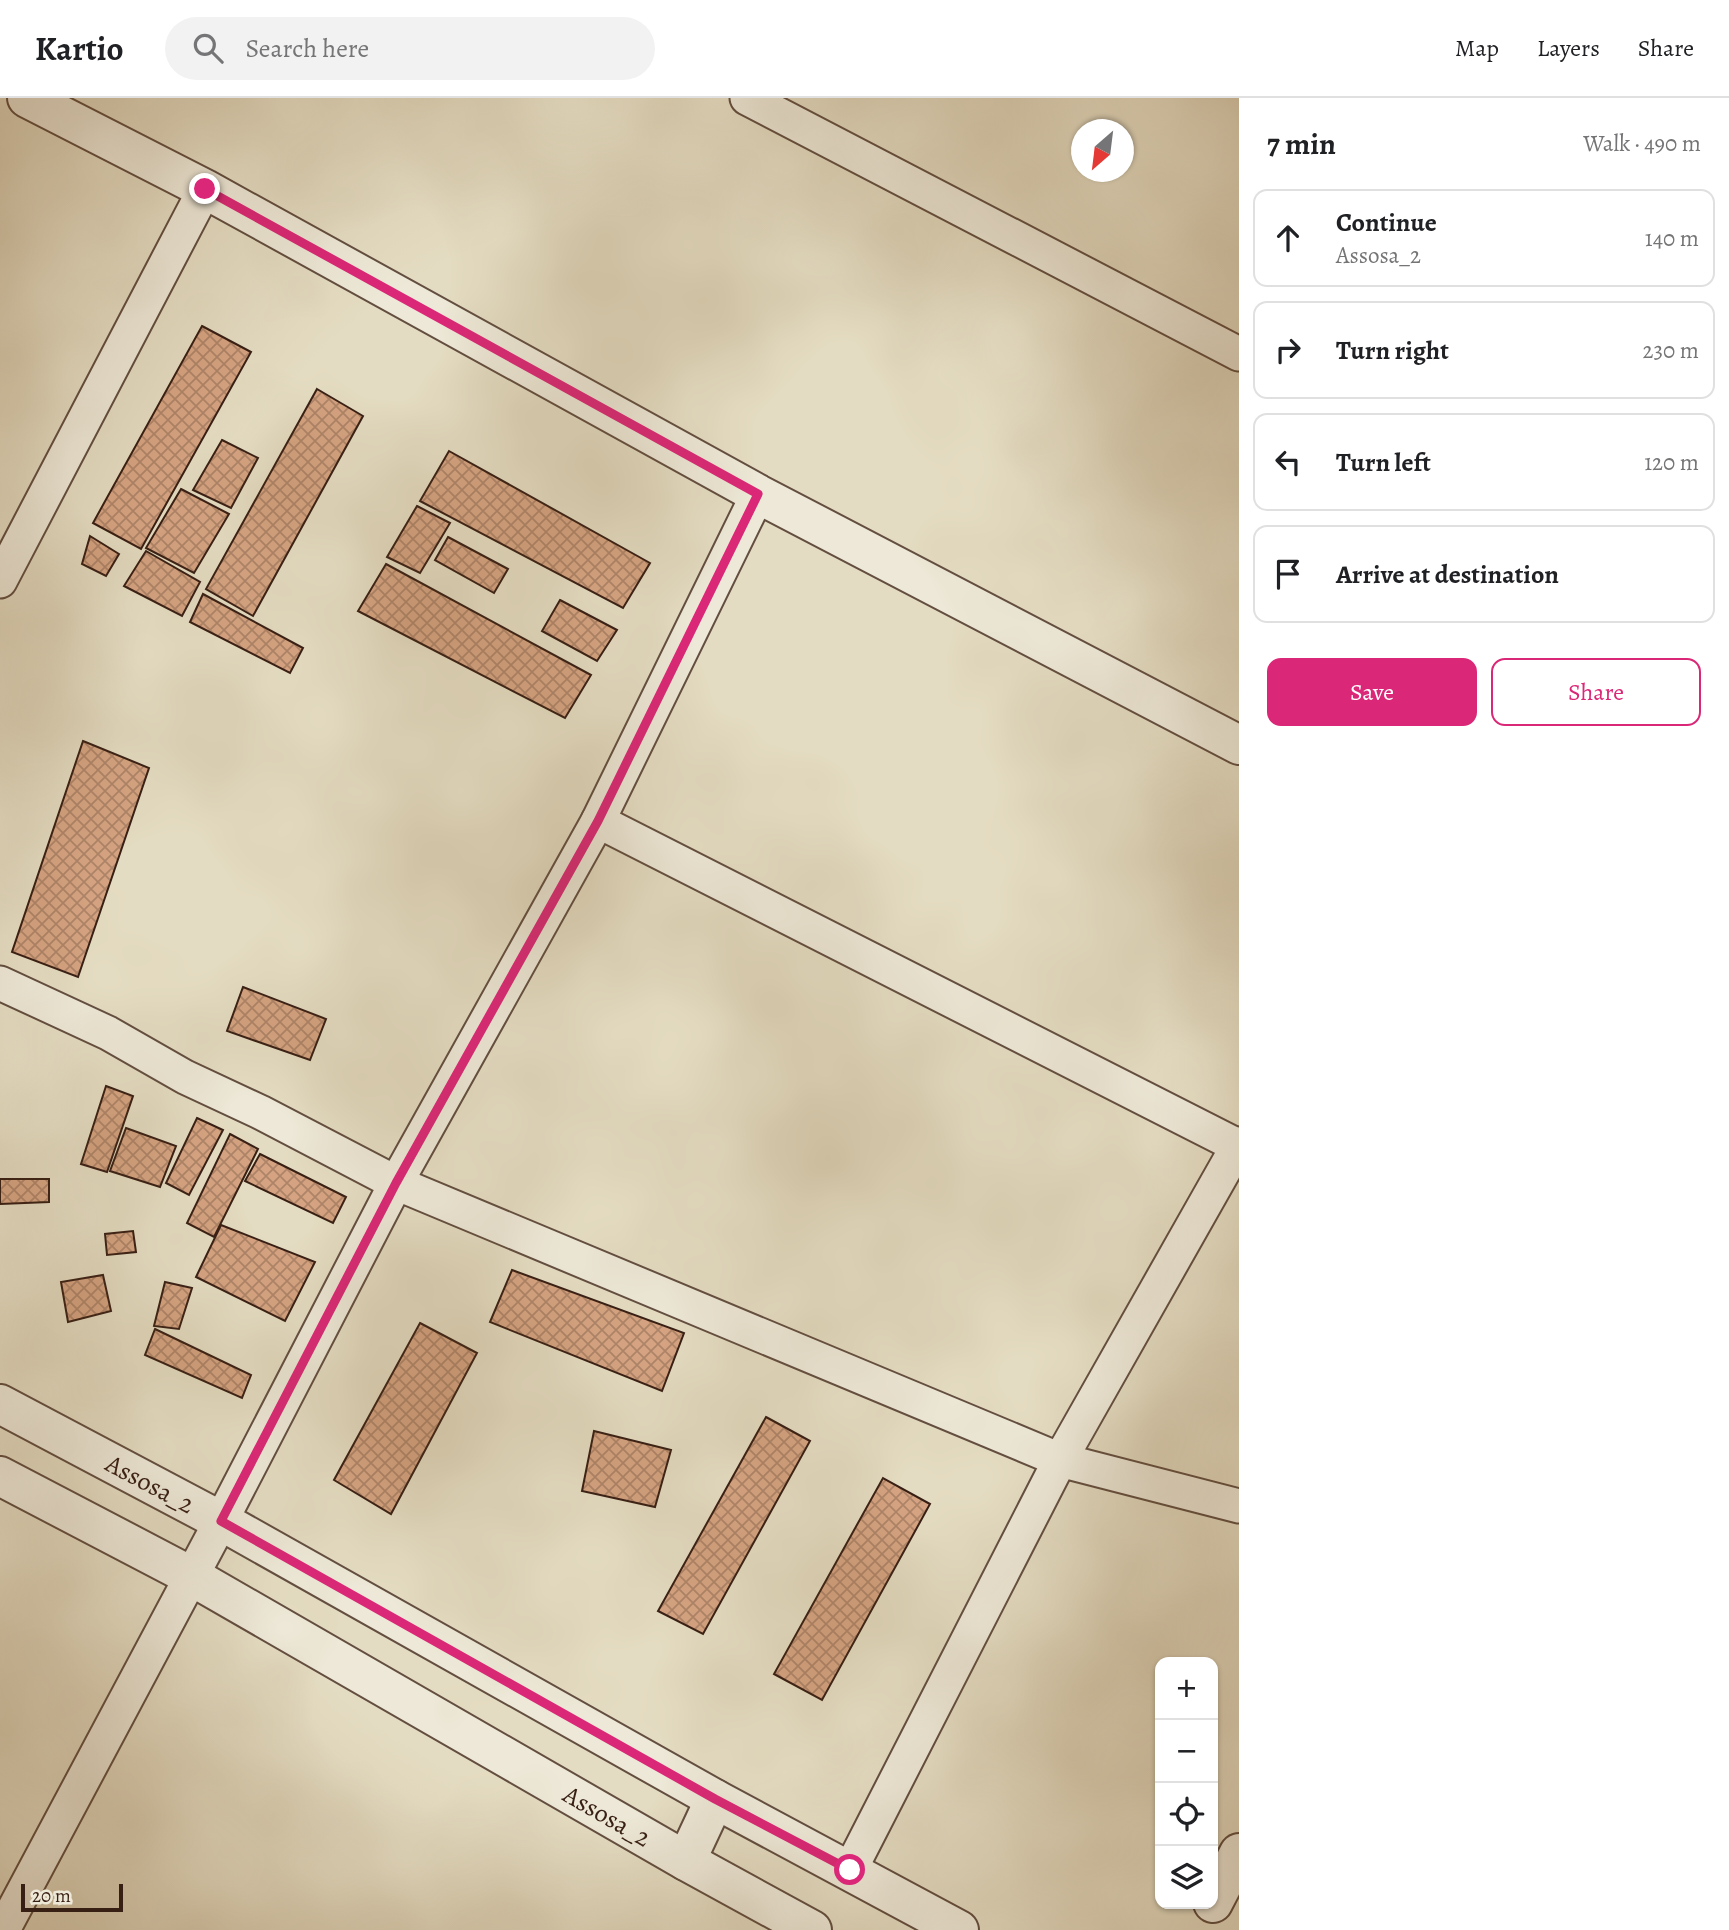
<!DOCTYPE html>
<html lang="en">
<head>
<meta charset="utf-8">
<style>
  body { margin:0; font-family:Alegreya,serif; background:#f2f2f2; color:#202124 }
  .controls { position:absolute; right:21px; bottom:21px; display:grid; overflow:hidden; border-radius:14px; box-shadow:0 2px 5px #0004 }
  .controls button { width:63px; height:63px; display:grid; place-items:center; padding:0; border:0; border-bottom:2px solid #e0e0e0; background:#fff; color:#202124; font:35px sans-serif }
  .compass { position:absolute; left:1071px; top:21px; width:63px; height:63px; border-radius:50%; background:#fff; box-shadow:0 2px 5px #0004; rotate:208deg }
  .scale { position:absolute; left:21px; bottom:18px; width:102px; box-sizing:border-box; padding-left:7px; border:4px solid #381f14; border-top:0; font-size:19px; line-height:24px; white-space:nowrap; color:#381f14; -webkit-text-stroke:5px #ede8d7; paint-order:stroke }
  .stop { position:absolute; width:21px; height:21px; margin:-16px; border:5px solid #db2777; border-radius:50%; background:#fff }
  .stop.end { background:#db2777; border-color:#fff; box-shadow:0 2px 7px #0008 }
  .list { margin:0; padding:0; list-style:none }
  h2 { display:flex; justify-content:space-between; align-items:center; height:91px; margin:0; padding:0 28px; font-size:30px }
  h2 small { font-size:23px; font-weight:400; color:#757577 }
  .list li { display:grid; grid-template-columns:46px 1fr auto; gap:21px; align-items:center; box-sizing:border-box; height:98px; margin:0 14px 14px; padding:0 14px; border:2px solid #e0e0e0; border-radius:14px }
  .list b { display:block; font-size:26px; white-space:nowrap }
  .list p { margin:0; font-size:23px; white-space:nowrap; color:#757577 }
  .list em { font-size:23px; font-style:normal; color:#757577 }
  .actions { display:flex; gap:14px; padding:21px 28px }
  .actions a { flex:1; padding:16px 0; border:2px solid #db2777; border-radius:14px; text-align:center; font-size:24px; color:#db2777 }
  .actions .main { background:#db2777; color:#fff }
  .icon { flex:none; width:38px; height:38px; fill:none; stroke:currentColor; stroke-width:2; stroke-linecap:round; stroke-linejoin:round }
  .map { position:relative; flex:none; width:1239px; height:1832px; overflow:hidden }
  header { display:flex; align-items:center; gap:42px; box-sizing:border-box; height:98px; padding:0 35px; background:#fff; border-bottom:2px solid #e0e0e0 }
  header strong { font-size:33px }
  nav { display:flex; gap:38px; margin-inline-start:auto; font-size:24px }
  .search { width:490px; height:63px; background:#f2f2f2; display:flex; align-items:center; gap:18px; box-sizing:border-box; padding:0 24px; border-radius:38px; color:#757577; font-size:26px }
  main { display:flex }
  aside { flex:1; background:#fff }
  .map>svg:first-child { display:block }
  .building { fill:url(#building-cross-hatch); stroke:#381f14; stroke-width:2 }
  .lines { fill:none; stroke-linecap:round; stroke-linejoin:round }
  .minor-casing { stroke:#634e40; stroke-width:37 }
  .tertiary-casing { stroke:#634e40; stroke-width:42 }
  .minor { stroke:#ede8d7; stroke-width:33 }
  .tertiary { stroke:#ede8d7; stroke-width:38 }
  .route { stroke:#db2777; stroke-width:9 }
  .labels { text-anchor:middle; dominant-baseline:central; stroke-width:7; stroke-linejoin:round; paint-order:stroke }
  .street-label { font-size:26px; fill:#381f14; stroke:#ede8d7 }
</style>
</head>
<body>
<header>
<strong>Kartio</strong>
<div class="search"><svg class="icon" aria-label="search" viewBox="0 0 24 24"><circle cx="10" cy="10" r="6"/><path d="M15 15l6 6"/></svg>Search here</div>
<nav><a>Map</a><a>Layers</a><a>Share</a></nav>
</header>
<main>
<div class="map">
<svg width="1239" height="1832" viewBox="0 0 1239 1832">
  <defs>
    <pattern id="building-cross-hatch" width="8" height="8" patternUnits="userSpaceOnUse" patternTransform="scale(1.75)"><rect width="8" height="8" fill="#d5a381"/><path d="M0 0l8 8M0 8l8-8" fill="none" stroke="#ae8468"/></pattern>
  </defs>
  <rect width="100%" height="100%" fill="#e4dcc2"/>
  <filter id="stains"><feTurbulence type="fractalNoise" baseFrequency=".00286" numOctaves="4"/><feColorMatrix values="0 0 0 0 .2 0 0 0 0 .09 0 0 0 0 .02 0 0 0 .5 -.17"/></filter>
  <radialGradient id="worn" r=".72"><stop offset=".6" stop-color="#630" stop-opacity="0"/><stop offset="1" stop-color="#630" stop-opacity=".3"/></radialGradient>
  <g class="building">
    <polygon points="202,228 251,254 141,451 93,425"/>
    <polygon points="317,291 363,318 253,518 206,491"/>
    <polygon points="222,342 258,360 231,410 193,392"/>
    <polygon points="449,353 650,465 623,510 420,403"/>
    <polygon points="181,391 229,416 194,475 146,450"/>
    <polygon points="417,408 450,425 420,475 387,459"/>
    <polygon points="90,438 119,456 106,478 82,466"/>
    <polygon points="448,439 508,471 494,495 435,462"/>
    <polygon points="146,453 200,484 182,518 124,488"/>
    <polygon points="386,466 591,577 565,620 358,513"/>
    <polygon points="203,496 303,550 290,575 190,524"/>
    <polygon points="560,502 617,532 597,563 542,533"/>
    <polygon points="83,643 149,670 78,879 12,854"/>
    <polygon points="243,889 326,921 310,962 227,933"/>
    <polygon points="106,988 133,998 107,1074 81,1066"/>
    <polygon points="197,1020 223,1032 189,1097 166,1085"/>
    <polygon points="126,1030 176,1048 160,1089 110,1073"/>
    <polygon points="230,1036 258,1051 214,1139 187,1125"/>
    <polygon points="260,1056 346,1099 333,1125 245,1083"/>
    <polygon points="0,1081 49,1081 49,1104 0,1106"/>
    <polygon points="221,1127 315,1164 285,1223 196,1179"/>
    <polygon points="133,1133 136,1154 107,1157 105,1136"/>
    <polygon points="512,1172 684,1235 662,1293 490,1224"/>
    <polygon points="103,1177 111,1213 68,1224 61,1184"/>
    <polygon points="165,1184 192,1190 179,1231 154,1228"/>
    <polygon points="420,1225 477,1255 391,1416 334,1382"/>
    <polygon points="155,1231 251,1277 242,1300 145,1257"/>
    <polygon points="766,1319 810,1343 703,1536 658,1513"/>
    <polygon points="594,1333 671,1352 655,1409 582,1393"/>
    <polygon points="883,1380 930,1406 822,1602 774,1576"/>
  </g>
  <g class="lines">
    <defs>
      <g id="minor">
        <polyline points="747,0 1239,256"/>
        <polyline points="0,483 205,91"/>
        <polyline points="598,723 1238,1048"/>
        <polyline points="0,885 108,935 185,979 260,1014 396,1085 1060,1362 1239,1408"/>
        <polyline points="850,1772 1060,1362 1239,1046"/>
        <polyline points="3,1832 221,1423 396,1085 598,723 758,396"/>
      </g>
      <g id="tertiary">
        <polyline points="27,0 205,91 758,396 1239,647"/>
        <path id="s1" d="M 0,1306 L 221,1423 L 715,1701 L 959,1832"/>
        <path id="s2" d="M 0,1378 L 191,1478 L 686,1763 L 812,1832"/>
        <polyline points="686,1763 715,1701"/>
        <polyline points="1213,1805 1239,1755"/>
      </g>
    </defs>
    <use href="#minor" class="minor-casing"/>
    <use href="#tertiary" class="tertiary-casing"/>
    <use href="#minor" class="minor"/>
    <use href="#tertiary" class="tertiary"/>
  </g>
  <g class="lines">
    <polyline class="route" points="205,91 758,396 598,723 396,1085 221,1423 715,1701 850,1772"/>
  </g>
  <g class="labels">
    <g class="street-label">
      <text stroke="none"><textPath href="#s1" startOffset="170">Assosa_2</textPath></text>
      <text stroke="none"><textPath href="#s2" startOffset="696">Assosa_2</textPath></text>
    </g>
  </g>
  <rect width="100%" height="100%" filter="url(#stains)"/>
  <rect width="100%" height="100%" fill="url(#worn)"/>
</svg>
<div class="controls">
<button>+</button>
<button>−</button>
<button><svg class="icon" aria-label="locate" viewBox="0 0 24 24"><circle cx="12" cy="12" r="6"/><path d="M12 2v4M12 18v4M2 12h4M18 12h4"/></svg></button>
<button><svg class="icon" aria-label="layers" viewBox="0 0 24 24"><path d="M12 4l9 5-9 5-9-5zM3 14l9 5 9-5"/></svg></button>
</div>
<svg class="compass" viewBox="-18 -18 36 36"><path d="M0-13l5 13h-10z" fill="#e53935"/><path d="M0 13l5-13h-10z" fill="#757577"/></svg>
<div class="scale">20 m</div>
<div class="stop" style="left:850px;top:1772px"></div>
<div class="stop end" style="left:205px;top:91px"></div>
</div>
<aside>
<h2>7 min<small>Walk · 490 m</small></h2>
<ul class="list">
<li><svg class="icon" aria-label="ahead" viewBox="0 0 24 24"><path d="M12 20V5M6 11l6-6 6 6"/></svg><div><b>Continue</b><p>Assosa_2</p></div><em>140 m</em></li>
<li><svg class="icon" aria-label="right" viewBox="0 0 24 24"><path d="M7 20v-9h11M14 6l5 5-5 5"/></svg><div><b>Turn right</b></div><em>230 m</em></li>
<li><svg class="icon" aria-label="left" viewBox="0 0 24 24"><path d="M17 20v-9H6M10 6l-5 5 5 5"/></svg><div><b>Turn left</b></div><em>120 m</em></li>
<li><svg class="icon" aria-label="arrive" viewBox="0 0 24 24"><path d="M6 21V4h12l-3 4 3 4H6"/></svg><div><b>Arrive at destination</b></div></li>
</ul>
<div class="actions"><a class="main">Save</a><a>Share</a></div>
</aside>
</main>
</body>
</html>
